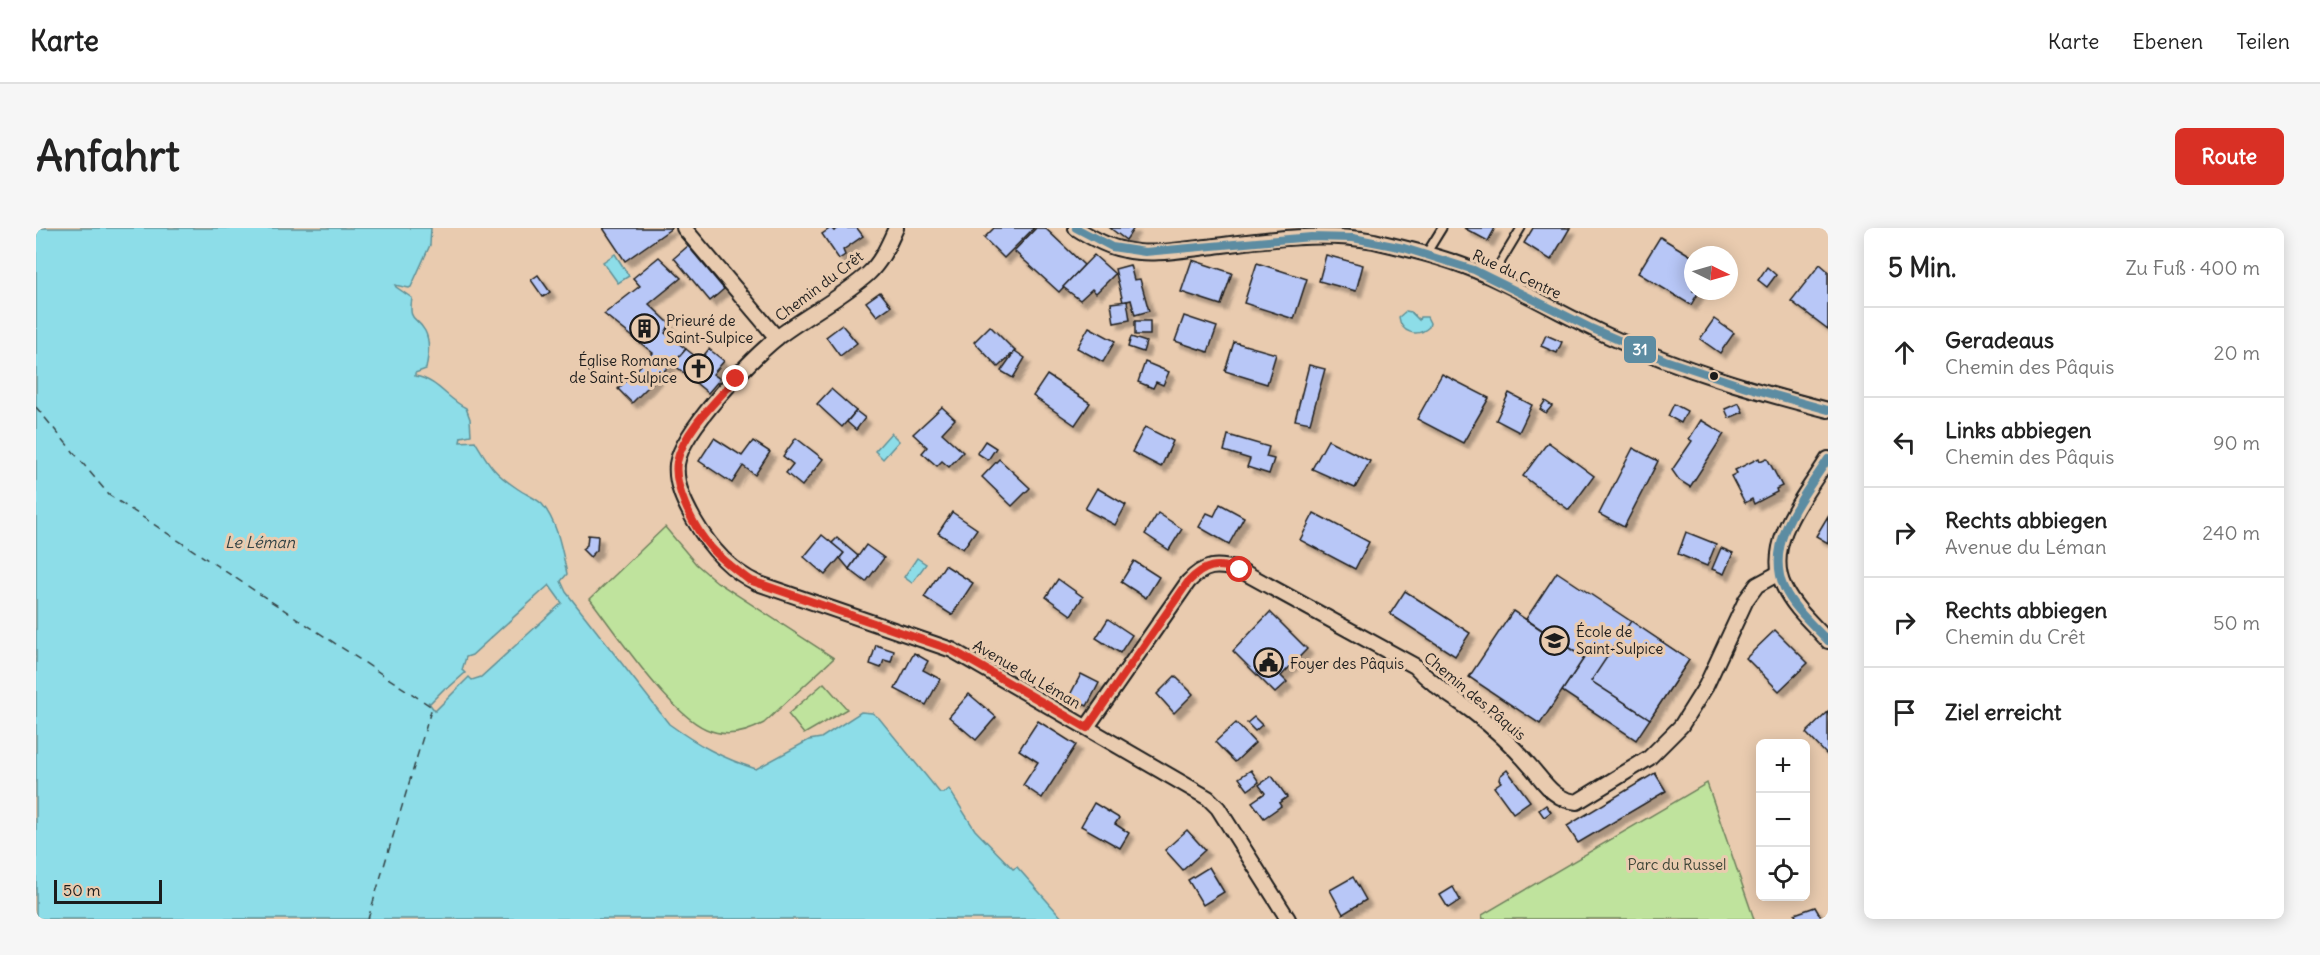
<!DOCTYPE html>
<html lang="de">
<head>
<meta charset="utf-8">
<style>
  body { margin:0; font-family:Delius,sans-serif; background:#f6f6f6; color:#222 }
  .controls { position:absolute; right:18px; bottom:18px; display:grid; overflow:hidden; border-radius:9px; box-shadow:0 3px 15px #0003 }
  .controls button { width:54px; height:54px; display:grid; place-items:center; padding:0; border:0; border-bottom:2px solid #e0e0e0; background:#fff; color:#222; font:30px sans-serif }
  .compass { position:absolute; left:1648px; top:18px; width:54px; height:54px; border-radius:50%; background:#fff; box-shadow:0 3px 15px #0003; rotate:95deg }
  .scale { position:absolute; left:18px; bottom:15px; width:108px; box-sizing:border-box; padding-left:6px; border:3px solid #1c1c1c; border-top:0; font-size:16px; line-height:21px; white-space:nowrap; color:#1c1c1c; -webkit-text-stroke:4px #e9cbaf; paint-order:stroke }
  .stop { position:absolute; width:18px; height:18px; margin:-14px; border:4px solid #d93025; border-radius:50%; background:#fff }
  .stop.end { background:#d93025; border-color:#fff; box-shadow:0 2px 6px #0008 }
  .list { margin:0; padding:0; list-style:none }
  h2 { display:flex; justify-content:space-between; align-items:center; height:78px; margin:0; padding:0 24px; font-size:26px }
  h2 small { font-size:20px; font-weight:400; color:#767676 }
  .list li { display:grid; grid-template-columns:39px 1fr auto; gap:18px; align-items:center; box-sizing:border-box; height:90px; padding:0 24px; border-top:2px solid #e0e0e0 }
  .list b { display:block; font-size:22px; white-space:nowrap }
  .list p { margin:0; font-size:20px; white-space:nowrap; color:#767676 }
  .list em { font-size:20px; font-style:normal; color:#767676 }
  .icon { flex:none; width:33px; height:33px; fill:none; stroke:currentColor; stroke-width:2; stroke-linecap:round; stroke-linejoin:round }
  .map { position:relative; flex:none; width:1792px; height:691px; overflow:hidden; border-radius:9px }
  header { display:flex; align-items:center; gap:36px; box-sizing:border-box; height:84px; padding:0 30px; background:#fff; border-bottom:2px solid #e0e0e0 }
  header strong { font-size:28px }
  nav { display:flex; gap:33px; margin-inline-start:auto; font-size:21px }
  .intro { display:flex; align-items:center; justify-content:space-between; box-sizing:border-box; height:144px; padding:0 36px }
  h1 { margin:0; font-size:42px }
  .button { padding:15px 27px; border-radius:9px; background:#d93025; color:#fff; font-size:21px; font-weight:700 }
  main { display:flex; gap:36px; padding:0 36px }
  aside { flex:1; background:#fff; border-radius:9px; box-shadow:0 3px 15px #0003 }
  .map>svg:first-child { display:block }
  .green { fill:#bfe39d; stroke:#6e805c; stroke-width:1.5 }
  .water { fill:#8ddde8; stroke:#609096; stroke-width:1.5; fill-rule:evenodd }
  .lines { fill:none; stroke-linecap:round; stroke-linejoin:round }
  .ferry { stroke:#334345; stroke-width:1.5; stroke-dasharray:8 6; stroke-linecap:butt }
  .building { fill:#b8c7f7; stroke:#1c1c1c; stroke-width:1.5; filter:url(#shadow) }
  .lane-casing { stroke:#1c1c1c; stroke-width:11 }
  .street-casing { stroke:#1c1c1c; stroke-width:18 }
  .lane { stroke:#e9cbaf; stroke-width:7 }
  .street { stroke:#e9cbaf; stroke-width:14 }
  .bus-1-casing { stroke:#e9cbaf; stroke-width:12 }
  .bus-1 { stroke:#5c8ca2; stroke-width:8 }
  .route { stroke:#d93025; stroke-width:8 }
  .bus-dot { fill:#1c1c1c; stroke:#e9cbaf; stroke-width:2 }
  .labels { text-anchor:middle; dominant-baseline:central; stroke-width:6; stroke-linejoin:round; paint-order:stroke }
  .street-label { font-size:15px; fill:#1c1c1c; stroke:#e9cbaf }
  .poi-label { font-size:15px; fill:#1c1c1c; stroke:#e9cbaf; text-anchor:start }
  .park-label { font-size:15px; fill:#3d4436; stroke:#e9cbaf }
  .water-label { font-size:16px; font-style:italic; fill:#334345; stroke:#e9cbaf }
  .line-badge { stroke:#e9cbaf; stroke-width:2 }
  .badge-label { font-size:16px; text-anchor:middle; font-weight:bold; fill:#fff }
</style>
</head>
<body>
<header>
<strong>Karte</strong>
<nav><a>Karte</a><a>Ebenen</a><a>Teilen</a></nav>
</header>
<div class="intro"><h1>Anfahrt</h1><a class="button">Route</a></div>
<main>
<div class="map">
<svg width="1792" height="691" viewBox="0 0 1792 691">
  <defs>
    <filter id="shadow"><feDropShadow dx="5.5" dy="5.5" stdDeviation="1.5" flood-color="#0004"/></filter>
  </defs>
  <rect width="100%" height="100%" fill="#e9cbaf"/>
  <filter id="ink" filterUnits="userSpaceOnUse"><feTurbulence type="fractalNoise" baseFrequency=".0167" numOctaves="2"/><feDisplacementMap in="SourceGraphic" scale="12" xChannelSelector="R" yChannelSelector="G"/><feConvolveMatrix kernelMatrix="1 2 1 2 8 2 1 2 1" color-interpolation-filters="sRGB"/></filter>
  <g filter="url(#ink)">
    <g class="green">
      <path d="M 629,299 L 660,336 L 681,354 L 798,430 L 728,495 C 710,505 690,510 670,501 C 632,484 581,406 554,371 Z"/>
      <polygon points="788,455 811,481 768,506 752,486"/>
      <polygon points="1671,555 1718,691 1447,691 1446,687"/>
    </g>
    <g class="water">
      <path d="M 0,0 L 395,0 L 394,17 L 375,59 L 373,60 L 359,57 L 360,59 L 376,70 C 372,95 380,87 389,103 C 395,115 392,129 390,141 L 379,145 L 379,148 C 402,152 411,171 430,180 L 434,191 L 435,207 L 425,209 L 424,214 L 439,213 C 454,238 458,245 482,261 C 489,266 500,270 506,276 C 522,295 526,323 531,346 L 525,353 L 530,364 L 633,496 C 662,517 686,530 720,541 L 773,512 L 785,510 L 825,484 L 836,485 L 843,490 L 904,565 L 908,565 L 913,561 L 939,602 L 977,641 L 981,639 L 1027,691 L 0,691 ZM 513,357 L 526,375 L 445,449 L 436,452 L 433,449 L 399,483 L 392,474 L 394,475 L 409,460 L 411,461 L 429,445 L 426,442 L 430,429 L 436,427 Z"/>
      <polygon points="579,26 593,48 582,55 567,34"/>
      <path d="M 1370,83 L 1375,84 L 1383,92 L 1384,89 L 1391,89 L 1394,95 L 1393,99 C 1381,110 1365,105 1363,89 Z"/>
      <polygon points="855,205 863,213 847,231 839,223"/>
      <polygon points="881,330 890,336 876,355 868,349"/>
    </g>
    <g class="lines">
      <polyline class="ferry" points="0,179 73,267 396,479 332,691"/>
    </g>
    <g class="building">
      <polygon points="567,0 636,0 589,33"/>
      <polygon points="795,0 798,3 803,0 821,0 827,8 807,22 809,27 803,31 786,6"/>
      <polygon points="958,0 998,0 968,30 948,10"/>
      <polygon points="1000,0 1009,0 1048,37 1023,64 978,23"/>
      <polygon points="1074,0 1098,0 1090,12"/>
      <polygon points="1428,0 1459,0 1452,13"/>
      <polygon points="1497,0 1534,0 1515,32 1488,15"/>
      <polygon points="1624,9 1657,29 1657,63 1663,63 1655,77 1602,45"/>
      <polygon points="652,18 688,61 674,73 638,30"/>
      <polygon points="1058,27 1079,46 1060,65 1056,61 1044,72 1027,59"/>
      <polygon points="1290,27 1327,37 1320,63 1283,53"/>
      <polygon points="623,29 645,50 613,76 634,96 629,105 650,121 596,175 582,161 617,125 568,86 604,58 597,50"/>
      <polygon points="1156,32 1196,45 1185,77 1145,64"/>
      <polygon points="1221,35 1271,51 1258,91 1208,75"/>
      <polygon points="1784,36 1792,43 1792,101 1755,73"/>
      <polygon points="1094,37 1098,52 1104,51 1113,83 1099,87 1095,72 1087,74 1079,41"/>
      <polygon points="1731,39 1740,47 1731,59 1722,52"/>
      <polygon points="502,47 514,64 507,69 495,52"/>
      <polygon points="844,64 855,78 841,88 830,74"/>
      <polygon points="1091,73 1094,92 1078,95 1075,75"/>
      <polygon points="1148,88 1181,99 1172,124 1139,113"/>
      <polygon points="1678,91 1698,105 1684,125 1664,111"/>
      <rect x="1099" y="93" width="15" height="14"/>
      <polygon points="806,97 821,115 804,128 790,109"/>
      <polygon points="954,98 979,123 962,139 938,114"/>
      <polygon points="1053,99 1079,113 1067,134 1041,120"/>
      <polygon points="1510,107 1526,114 1521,125 1505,118"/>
      <polygon points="1095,109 1110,114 1107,124 1092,119"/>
      <polygon points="1198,114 1240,126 1231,156 1189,143"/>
      <polygon points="650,121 664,132 673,121 688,133 677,146 684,151 672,165 637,136"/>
      <polygon points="979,123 989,130 977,150 965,143"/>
      <polygon points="1109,134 1133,144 1127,157 1120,154 1117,160 1102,154"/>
      <polygon points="1273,137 1289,141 1274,195 1259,192"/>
      <polygon points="1406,146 1453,170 1427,215 1381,191"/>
      <polygon points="1011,147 1054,175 1039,197 997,168"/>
      <polygon points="795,161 820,183 806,199 781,176"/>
      <polygon points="1473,165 1496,177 1483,204 1460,192"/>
      <polygon points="1509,173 1516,178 1510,185 1504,181"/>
      <polygon points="1703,175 1707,184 1693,190 1689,181"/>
      <polygon points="1638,176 1651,183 1645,195 1632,188"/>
      <polygon points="906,179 919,191 906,205 927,224 913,239 906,233 901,238 886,225 891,219 877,206"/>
      <polygon points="820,183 829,190 820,202 811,194"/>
      <polygon points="1665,192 1688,206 1654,259 1643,252 1636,242 1656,213 1653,211"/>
      <polygon points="1109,199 1137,213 1125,239 1096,224"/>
      <polygon points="1192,207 1233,219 1230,229 1238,231 1233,246 1211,239 1214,231 1188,223"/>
      <polygon points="678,210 706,228 717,213 734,224 719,247 707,238 696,255 663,233"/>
      <polygon points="760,210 787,231 766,258 750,245 757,236 747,228"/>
      <polygon points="1292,212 1334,233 1319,260 1276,241"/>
      <polygon points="949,213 960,220 952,232 941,225"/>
      <polygon points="1512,214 1558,248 1533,282 1487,248"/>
      <polygon points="1597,220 1622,233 1588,299 1563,286"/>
      <polygon points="1723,230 1724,233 1731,230 1746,258 1740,261 1741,264 1718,276 1716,271 1709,275 1695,248 1701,245 1699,242"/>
      <polygon points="963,231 994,260 976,278 946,249"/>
      <polygon points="1061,260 1090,277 1079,297 1049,281"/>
      <polygon points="1184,276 1208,289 1193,316 1163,299 1171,285 1178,288"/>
      <polygon points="916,284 941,301 927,321 902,305"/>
      <polygon points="1122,285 1146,301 1133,322 1109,306"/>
      <polygon points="1278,285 1333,314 1319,341 1264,312"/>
      <polygon points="1792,288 1792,315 1780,308"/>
      <polygon points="1650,304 1680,316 1671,338 1642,326"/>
      <polygon points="552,307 562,308 561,322 554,329 546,321 551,317"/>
      <polygon points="786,307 808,325 789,347 768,329"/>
      <polygon points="801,310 822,328 813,341 804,330 808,325 796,315"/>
      <polygon points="830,317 848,330 830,354 813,341"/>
      <polygon points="1685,320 1697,325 1688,346 1676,341"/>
      <polygon points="1098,333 1123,349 1110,370 1085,354"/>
      <polygon points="909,337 937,355 916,387 888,369"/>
      <polygon points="1521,344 1653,432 1600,512 1526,463 1548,430 1490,391"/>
      <polygon points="1022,351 1047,369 1035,387 1010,369"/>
      <polygon points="1369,363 1434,405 1419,428 1354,386"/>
      <polygon points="1477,383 1548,430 1504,496 1433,449"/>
      <polygon points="1234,384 1271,421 1245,448 1251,454 1239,465 1197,423"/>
      <polygon points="1072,391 1096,407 1084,425 1060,410"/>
      <polygon points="1595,393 1653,432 1614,491 1555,453"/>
      <polygon points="1739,402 1772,435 1743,463 1710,430"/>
      <polygon points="840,417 858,423 855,434 848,432 845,440 834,436"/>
      <polygon points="878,425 892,433 887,442 904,451 890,477 859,461"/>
      <polygon points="1045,446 1063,455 1051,478 1033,469"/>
      <polygon points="1139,448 1157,466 1138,485 1121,466"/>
      <polygon points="933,466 960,489 940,512 913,489"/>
      <polygon points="1792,484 1792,528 1770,505"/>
      <polygon points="1218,489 1226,497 1219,503 1211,495"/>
      <polygon points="1002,493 1040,517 1006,570 987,557 1002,534 983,522"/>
      <polygon points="1200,495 1219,515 1199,534 1179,514"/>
      <polygon points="1215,542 1223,554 1212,562 1203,550"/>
      <polygon points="1471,542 1494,573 1477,585 1458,559 1465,554 1463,552 1464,548"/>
      <polygon points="1619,545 1630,563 1542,615 1531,598"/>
      <polygon points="1236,548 1251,569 1243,575 1245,578 1228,590 1216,574 1229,565 1223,557"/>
      <polygon points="1058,575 1083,590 1079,596 1093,605 1084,620 1045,598"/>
      <polygon points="1510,577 1515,584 1508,589 1503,582"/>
      <polygon points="1151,602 1169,622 1147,642 1129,622"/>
      <polygon points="1173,639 1188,664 1167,677 1152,652"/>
      <polygon points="1317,649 1330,672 1307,686 1294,662"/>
      <polygon points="1417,659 1424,672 1412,680 1404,667"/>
      <polygon points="1779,679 1786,691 1761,691 1759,686"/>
    </g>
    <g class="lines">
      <defs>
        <g id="lane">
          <polyline points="1390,26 1406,0"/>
          <polyline points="1455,50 1485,0"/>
        </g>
        <g id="street">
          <polyline points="648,0 741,110"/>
          <path d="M 860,0 C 852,17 846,33 832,46 C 805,70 771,87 742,109 C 715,131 646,202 641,236 C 639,256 648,274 658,292 C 673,318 693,342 721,355 L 916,422 L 1172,570 L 1182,580 L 1252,691"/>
          <path d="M 1040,0 C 1054,9 1072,19 1089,22 C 1115,28 1145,22 1171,19 C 1226,12 1282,3 1338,13 C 1364,19 1391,25 1417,34 C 1473,53 1523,86 1577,110 C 1646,142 1718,163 1792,182"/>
          <path d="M 1792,231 C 1770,267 1727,315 1748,359 C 1758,380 1777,396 1792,413"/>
          <path d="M 1051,499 L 1152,354 C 1169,336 1180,336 1204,342 L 1379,438 C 1396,457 1417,469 1437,484 C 1458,500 1478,519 1495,539 C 1509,555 1518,572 1541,574 L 1613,530 L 1645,498 L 1670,458 L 1710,372 L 1721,357 L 1743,345"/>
        </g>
      </defs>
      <use href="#lane" class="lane-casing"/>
      <use href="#street" class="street-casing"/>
      <use href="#lane" class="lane"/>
      <use href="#street" class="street"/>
      <defs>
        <g id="bus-1">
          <polyline points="1040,0 1076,19 1109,24 1275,9 1317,10 1368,20 1438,42 1557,101 1629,132 1710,159 1792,182"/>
          <path d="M 1792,231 C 1768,268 1728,314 1748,360 C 1758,381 1777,397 1792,413"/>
        </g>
      </defs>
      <use href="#bus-1" class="bus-1-casing"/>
      <use href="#bus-1" class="bus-1"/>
    </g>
  </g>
  <g class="lines" filter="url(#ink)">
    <path class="route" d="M 700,151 C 680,173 647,204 641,234 C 637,258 657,297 671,315 C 683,330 699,341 713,352 L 916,422 L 1051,500 L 1152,354 C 1169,336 1180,335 1204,342"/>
  </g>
  <defs>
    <symbol id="building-ring" viewBox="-11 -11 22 22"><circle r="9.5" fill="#e9cbaf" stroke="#1c1c1c" stroke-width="1.5"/><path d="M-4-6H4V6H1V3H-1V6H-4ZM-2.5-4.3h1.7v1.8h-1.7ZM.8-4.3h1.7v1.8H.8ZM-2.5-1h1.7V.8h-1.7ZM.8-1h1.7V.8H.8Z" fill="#1c1c1c"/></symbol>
    <symbol id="church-ring" viewBox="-11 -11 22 22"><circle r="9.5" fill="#e9cbaf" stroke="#1c1c1c" stroke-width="1.5"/><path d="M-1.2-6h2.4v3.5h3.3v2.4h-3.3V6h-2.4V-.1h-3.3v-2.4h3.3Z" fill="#1c1c1c"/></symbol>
    <symbol id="school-ring" viewBox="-11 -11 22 22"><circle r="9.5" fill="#e9cbaf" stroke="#1c1c1c" stroke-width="1.5"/><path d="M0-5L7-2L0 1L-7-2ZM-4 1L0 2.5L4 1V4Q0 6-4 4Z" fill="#1c1c1c"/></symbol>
    <symbol id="civic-ring" viewBox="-11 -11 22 22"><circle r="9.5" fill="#e9cbaf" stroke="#1c1c1c" stroke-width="1.5"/><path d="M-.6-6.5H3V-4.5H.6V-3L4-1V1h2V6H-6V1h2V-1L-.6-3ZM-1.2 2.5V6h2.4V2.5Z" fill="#1c1c1c"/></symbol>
  </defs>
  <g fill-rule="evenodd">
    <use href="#building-ring" x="592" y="84" width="33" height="33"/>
    <use href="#church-ring" x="646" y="124" width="33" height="33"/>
    <use href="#school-ring" x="1502" y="396" width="33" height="33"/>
    <use href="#civic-ring" x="1216" y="418" width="33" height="33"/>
  </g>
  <circle class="bus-dot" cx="1678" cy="148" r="5"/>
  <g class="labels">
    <g class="street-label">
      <text transform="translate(1481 46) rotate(25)">Rue du Centre</text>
      <text transform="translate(783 58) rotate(-37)">Chemin du Crêt</text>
      <text transform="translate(991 446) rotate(30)">Avenue du Léman</text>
      <text transform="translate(1439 468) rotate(40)">Chemin des Pâquis</text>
    </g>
    <g class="poi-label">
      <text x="630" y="92">Prieuré de<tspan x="630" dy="17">Saint-Sulpice</tspan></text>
      <text x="641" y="132" text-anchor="end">Église Romane<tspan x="641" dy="17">de Saint-Sulpice</tspan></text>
      <text x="1540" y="403">École de<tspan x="1540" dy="17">Saint-Sulpice</tspan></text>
      <text x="1254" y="435">Foyer des Pâquis</text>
    </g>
    <g class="park-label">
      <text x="1641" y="636">Parc du Russel</text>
    </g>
    <g class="water-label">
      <text x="224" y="314">Le Léman</text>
    </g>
  </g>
  <rect class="line-badge" x="1587" y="107" width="34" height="29" rx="6" fill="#5c8ca2"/>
  <g class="badge-label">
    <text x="1604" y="127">31</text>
  </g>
</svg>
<div class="controls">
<button>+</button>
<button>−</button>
<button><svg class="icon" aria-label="locate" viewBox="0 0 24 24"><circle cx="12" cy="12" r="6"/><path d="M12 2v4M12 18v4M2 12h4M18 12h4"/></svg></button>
</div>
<svg class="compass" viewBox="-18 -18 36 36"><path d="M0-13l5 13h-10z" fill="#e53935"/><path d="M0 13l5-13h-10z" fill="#767676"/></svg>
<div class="scale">50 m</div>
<div class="stop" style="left:1204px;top:342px"></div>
<div class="stop end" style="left:700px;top:151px"></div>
</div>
<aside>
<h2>5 Min.<small>Zu Fuß · 400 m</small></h2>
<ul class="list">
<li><svg class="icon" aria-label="ahead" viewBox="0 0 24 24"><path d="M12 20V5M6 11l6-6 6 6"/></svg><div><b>Geradeaus</b><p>Chemin des Pâquis</p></div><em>20 m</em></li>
<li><svg class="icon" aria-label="left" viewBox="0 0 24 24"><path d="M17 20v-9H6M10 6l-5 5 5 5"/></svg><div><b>Links abbiegen</b><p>Chemin des Pâquis</p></div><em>90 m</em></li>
<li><svg class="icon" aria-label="right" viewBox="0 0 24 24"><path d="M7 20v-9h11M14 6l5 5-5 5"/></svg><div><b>Rechts abbiegen</b><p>Avenue du Léman</p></div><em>240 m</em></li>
<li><svg class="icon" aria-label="right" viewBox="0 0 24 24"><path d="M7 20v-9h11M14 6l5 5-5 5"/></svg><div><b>Rechts abbiegen</b><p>Chemin du Crêt</p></div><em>50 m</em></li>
<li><svg class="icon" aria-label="arrive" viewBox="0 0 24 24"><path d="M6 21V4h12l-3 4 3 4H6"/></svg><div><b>Ziel erreicht</b></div></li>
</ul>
</aside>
</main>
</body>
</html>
